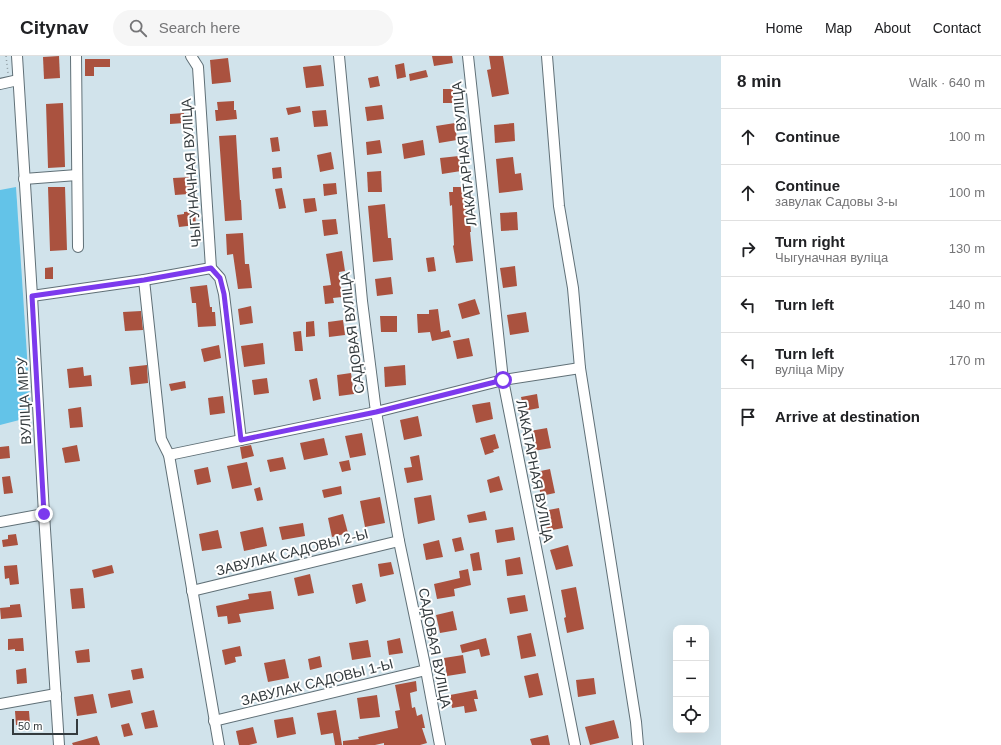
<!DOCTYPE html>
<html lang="en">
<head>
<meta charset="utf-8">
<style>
  body { margin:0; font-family:Helvetica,sans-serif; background:#f6f6f6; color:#202124 }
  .controls { position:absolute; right:12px; bottom:12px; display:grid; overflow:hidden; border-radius:8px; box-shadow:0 4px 16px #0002 }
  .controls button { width:36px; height:36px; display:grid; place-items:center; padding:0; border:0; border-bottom:1px solid #e0e0e0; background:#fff; color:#202124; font:20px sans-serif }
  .scale { position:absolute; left:12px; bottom:10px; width:66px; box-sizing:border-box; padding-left:4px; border:2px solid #343b3e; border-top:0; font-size:11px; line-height:14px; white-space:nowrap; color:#343b3e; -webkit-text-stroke:3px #fff; paint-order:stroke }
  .stop { position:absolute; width:12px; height:12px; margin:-9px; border:3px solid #7c3aed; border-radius:50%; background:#fff }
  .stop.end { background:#7c3aed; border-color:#fff; box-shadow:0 1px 4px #0008 }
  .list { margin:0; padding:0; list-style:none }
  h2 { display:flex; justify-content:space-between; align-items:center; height:52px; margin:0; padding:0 16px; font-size:17px }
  h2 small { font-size:13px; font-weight:400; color:#757577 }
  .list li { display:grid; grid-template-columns:26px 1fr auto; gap:12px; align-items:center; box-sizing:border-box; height:56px; padding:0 16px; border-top:1px solid #e0e0e0 }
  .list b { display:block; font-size:15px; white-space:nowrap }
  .list p { margin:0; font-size:13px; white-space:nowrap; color:#757577 }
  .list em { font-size:13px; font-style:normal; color:#757577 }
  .icon { flex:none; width:22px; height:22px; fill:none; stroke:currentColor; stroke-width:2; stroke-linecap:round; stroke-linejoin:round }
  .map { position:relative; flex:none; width:721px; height:689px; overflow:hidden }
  header { display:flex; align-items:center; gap:24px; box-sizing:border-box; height:56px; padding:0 20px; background:#fff; border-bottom:1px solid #e0e0e0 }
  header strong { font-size:19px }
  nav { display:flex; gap:22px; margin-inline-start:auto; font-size:14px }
  .search { width:280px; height:36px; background:#f6f6f6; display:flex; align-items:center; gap:10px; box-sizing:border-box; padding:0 14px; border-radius:22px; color:#757577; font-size:15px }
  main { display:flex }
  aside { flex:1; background:#fff }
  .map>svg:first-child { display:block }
  .green { fill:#63c3e8 }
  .building { fill:#aa523f }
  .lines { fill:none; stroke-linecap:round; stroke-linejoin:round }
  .minor-casing { stroke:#607077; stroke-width:12 }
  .path { stroke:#909da3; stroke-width:1.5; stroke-dasharray:1 3; stroke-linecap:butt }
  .minor { stroke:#fff; stroke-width:10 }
  .route { stroke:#7c3aed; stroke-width:5 }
  .labels { text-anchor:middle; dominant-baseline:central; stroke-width:4; stroke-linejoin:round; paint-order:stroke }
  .street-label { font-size:14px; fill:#343b3e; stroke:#fff }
</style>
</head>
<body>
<header>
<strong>Citynav</strong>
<div class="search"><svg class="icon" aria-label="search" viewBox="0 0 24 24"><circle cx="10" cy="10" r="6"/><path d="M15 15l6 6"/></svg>Search here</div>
<nav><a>Home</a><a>Map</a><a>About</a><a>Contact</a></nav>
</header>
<main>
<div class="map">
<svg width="721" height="689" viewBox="0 0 721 689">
  <rect width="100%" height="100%" fill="#d1e3eb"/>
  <polygon class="green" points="16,131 31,361 0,369 0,134"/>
  <g class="building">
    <polygon points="59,0 60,22 44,23 43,1"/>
    <polygon points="432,0 452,0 453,7 434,10"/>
    <polygon points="489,0 503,0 509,38 492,41 487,14 491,13"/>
    <polygon points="228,2 231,26 212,28 210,4"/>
    <polygon points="85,3 110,3 110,11 94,11 94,20 85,20"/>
    <polygon points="404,7 406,21 397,23 395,9"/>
    <polygon points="321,9 324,30 306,32 303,11"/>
    <polygon points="426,14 428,21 410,25 409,18"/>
    <polygon points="378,20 380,30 370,32 368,22"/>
    <rect x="443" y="33" width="10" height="14"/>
    <polygon points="234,45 234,54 236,54 237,63 216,65 215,54 218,54 217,46"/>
    <polygon points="63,47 65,111 48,112 46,48"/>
    <polygon points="382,49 384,63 367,65 365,51"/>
    <polygon points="300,50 301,56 288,59 286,52"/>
    <polygon points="326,54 328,70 314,71 312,55"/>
    <polygon points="184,57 185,67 170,68 170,58"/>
    <polygon points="455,67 457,84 439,87 436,70"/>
    <polygon points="514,67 515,85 495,87 494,69"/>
    <polygon points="236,79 240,144 241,144 242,164 225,165 219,80"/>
    <polygon points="278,81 280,95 272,96 270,82"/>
    <polygon points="380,84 382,97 367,99 366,86"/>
    <polygon points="423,84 425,99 404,103 402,88"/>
    <polygon points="331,96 334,113 320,116 317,99"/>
    <polygon points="459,100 461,115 442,118 440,102"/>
    <polygon points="513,101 515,118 521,117 523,134 499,137 496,103"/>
    <polygon points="281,111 282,122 273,123 272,112"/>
    <polygon points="381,115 382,136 368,136 367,116"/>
    <polygon points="192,121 193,132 188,132 189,138 175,139 173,122"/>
    <polygon points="336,127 337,138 324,140 323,128"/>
    <polygon points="48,131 65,131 67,194 50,195"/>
    <polygon points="453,131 462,131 462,136 465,136 465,142 467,142 468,165 470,165 471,176 470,176 473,205 456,207 453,190 454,189 452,149 450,150 449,136 453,136"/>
    <polygon points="282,132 286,152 279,153 275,133"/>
    <polygon points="315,142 317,155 305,157 303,143"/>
    <polygon points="385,148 388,182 391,182 393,204 373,206 368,150"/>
    <polygon points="195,155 196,169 179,171 177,159 184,158 184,156"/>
    <polygon points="517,156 518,174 501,175 500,157"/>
    <polygon points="336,163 338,178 324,180 322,164"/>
    <polygon points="243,177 245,208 249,208 252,232 238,233 233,198 227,199 226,178"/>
    <polygon points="342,195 345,215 339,216 342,241 333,242 334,247 325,248 323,230 331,229 326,198"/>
    <polygon points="434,201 436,215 428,216 426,202"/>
    <polygon points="515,210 517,230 503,232 500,212"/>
    <polygon points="53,211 53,223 45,223 45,212"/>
    <polygon points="391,221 393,238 377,240 375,223"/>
    <polygon points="207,229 210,251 212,251 212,256 215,256 216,270 198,271 196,247 192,247 190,231"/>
    <polygon points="475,243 480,258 462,263 458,248"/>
    <polygon points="251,250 253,267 240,269 238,253"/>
    <polygon points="438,253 441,276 449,274 451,281 432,285 430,276 418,277 417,258 429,258 429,254"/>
    <polygon points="141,255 143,274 125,275 123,256"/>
    <polygon points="526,256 529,276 510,279 507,259"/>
    <polygon points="380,260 397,260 397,276 381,276"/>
    <polygon points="343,264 345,279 329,281 328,266"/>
    <polygon points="314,265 315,280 306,281 306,266"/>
    <polygon points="301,275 303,295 295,295 293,276"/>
    <polygon points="469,282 473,300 457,303 453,285"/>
    <polygon points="263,287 265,308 244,311 241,290"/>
    <polygon points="219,289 221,302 204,306 201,293"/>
    <polygon points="147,309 148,327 131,329 129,311"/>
    <polygon points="405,309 406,329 385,331 384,311"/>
    <polygon points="83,311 84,320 91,319 92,330 69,332 67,313"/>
    <polygon points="351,317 354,338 339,340 337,319"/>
    <polygon points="267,322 269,337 254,339 252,324"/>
    <polygon points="317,322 321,343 313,345 309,324"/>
    <polygon points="185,325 186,332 171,335 169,328"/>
    <polygon points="537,338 539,352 524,355 521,341"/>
    <polygon points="223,340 225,357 210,359 208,342"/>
    <polygon points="490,346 493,363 476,367 472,349"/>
    <polygon points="81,351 83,371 70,372 68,353"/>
    <polygon points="418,360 422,380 404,384 400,364"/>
    <polygon points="547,372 551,392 534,395 530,375"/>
    <polygon points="362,377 366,399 350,402 345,380"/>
    <polygon points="495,378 499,392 493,394 494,396 485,399 480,382"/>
    <polygon points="324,382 328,399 304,404 300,387"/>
    <polygon points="77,389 80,405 65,407 62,392"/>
    <polygon points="251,389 254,400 242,403 240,391"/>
    <polygon points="9,390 10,402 0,403 0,391"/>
    <polygon points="419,399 423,424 407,427 404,412 412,411 410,401"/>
    <polygon points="283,401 286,413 270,416 267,404"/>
    <polygon points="349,404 351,414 342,416 339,406"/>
    <polygon points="247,406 252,429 232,433 227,410"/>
    <polygon points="208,411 211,426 197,429 194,414"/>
    <polygon points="550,413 555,437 541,440 536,416"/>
    <polygon points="10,420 13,437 4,438 2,421"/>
    <polygon points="499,420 503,434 490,437 487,424"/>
    <polygon points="341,430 342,438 324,442 322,434"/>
    <polygon points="260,431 263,444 257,445 254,433"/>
    <polygon points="431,439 435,464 418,468 414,442"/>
    <polygon points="380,441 385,467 365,471 360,445"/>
    <polygon points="559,452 563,472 547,475 543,455"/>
    <polygon points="485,455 487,464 469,467 467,459"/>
    <polygon points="343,458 348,477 332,481 328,462"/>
    <polygon points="303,467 305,480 282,484 279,471"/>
    <polygon points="263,471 267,490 244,495 240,476"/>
    <polygon points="513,471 515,484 497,487 495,474"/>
    <polygon points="218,474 222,492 202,495 199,478"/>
    <polygon points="16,478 18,489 3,491 2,484 8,483 8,479"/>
    <polygon points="461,481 464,494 455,496 452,483"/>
    <polygon points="439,484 443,501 426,504 423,488"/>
    <polygon points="568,489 573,510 556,514 550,494"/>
    <polygon points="479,496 482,514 473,515 470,498"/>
    <polygon points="520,501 523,518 507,520 505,504"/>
    <polygon points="391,506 394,518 380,521 378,508"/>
    <polygon points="17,509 19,528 10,529 9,522 5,523 4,510"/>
    <polygon points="112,509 114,517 94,522 92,514"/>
    <polygon points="468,513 471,529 454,533 455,540 437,543 434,528 460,522 459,515"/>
    <polygon points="310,518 314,537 298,540 294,522"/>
    <polygon points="362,527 366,545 356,548 352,529"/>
    <polygon points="576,531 584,573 567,577 564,562 566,561 561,534"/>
    <polygon points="83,532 85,552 72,553 70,533"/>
    <polygon points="271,535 274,553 239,558 241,566 228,568 227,560 218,561 216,550 249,543 248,538"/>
    <polygon points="525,539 528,555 510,558 507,542"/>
    <polygon points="20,548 22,561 1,563 0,552 10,551 10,549"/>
    <polygon points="453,555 457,574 440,577 436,559"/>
    <polygon points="531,577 536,600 521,603 517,580"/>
    <polygon points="23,582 24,595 15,595 15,593 8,594 8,583"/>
    <polygon points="400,582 403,597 389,599 387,585"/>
    <polygon points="486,582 490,599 481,601 479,593 462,597 460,589"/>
    <polygon points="368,584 371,601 352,604 349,587"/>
    <polygon points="240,590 242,600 235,601 236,606 225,609 222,594"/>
    <polygon points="89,593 90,606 77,607 75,595"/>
    <polygon points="463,599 466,617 447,620 444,602"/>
    <polygon points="320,600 322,611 310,614 308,603"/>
    <polygon points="285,603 289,622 268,626 264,607"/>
    <polygon points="26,612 27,627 17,628 16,614"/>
    <polygon points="142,612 144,622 133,624 131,614"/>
    <polygon points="538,617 543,639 529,642 524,620"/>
    <polygon points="594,622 596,638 578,641 576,624"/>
    <polygon points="416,625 417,635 410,637 412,652 415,651 417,660 422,658 425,672 422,672 427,687 420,689 384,689 384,687 375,689 343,689 343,685 359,683 358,681 398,672 395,655 400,654 395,629"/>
    <polygon points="130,634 133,647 111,652 108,638"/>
    <polygon points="476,634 478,643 474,643 477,655 465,657 464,650 452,652 450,639"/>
    <polygon points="93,638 97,657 77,660 74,641"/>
    <polygon points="377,639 380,661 360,663 357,642"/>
    <polygon points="154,654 158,671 145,673 141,657"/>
    <polygon points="336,654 342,689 335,689 333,677 321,679 317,657"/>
    <polygon points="15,655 29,655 30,668 16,669"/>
    <polygon points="293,661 296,678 277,682 274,664"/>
    <polygon points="614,664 619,682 590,689 585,671"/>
    <polygon points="129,667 133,679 124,681 121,669"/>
    <polygon points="253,671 257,687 249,689 239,689 236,675"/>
    <polygon points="548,679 550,689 532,689 530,683"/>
    <polygon points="97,680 100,689 73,689 72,687"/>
  </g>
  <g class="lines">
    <defs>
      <g id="minor">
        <polyline points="17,0 32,240 44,458 59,689"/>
        <polyline points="76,0 78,191"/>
        <polyline points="191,0 198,11 211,212 220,222 224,238 241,384"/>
        <polyline points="339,0 362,245 376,356 399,485 426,614 440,689"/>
        <polyline points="468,0 503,324 575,689"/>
        <polyline points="547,0 559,150 573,232 580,312 636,666 638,689"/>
        <polyline points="0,28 18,24"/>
        <polyline points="24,123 77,119"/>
        <polyline points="144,224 161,383 169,399 219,689"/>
        <polyline points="32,240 144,224 211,212"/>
        <polyline points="169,399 376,356 503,324 580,312"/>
        <polyline points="0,466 44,458"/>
        <polyline points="192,535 399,485"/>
        <polyline points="0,648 56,638"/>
        <polyline points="214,665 426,614"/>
      </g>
    </defs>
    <use href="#minor" class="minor-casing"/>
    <polyline class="path" points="6,0 8,17"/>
    <use href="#minor" class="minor"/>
  </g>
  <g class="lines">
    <polyline class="route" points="44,458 32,240 144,224 211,212 220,222 224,238 241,384 376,356 503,324"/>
  </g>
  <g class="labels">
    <g class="street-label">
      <text transform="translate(464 98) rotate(-96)">ЛАКАТАРНАЯ ВУЛІЦА</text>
      <text transform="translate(191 117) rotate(-94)">ЧЫГУНАЧНАЯ ВУЛІЦА</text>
      <text transform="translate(352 277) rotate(-97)">САДОВАЯ ВУЛІЦА</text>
      <text transform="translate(24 345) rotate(-93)">ВУЛІЦА МІРУ</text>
      <text transform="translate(535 415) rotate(79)">ЛАКАТАРНАЯ ВУЛІЦА</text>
      <text transform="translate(292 496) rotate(-14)">ЗАВУЛАК САДОВЫ 2-Ы</text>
      <text transform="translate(435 592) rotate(79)">САДОВАЯ ВУЛІЦА</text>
      <text transform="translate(317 626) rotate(-14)">ЗАВУЛАК САДОВЫ 1-Ы</text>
    </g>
  </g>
</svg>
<div class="controls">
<button>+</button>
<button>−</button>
<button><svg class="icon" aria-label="locate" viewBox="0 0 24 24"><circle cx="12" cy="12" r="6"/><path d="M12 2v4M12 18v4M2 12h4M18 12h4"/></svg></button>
</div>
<div class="scale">50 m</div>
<div class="stop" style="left:503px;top:324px"></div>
<div class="stop end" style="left:44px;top:458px"></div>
</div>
<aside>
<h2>8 min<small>Walk · 640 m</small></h2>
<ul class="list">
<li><svg class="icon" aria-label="ahead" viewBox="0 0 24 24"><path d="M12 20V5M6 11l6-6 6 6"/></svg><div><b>Continue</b></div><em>100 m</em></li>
<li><svg class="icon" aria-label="ahead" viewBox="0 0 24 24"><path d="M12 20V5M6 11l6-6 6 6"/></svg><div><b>Continue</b><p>завулак Садовы 3-ы</p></div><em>100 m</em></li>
<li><svg class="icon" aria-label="right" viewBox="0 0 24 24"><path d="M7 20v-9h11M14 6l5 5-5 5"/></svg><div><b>Turn right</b><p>Чыгуначная вуліца</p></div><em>130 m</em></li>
<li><svg class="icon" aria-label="left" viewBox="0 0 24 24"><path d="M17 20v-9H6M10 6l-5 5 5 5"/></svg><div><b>Turn left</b></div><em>140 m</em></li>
<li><svg class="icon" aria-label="left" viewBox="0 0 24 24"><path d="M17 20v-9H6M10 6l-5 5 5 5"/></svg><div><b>Turn left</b><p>вуліца Міру</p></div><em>170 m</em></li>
<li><svg class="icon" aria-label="arrive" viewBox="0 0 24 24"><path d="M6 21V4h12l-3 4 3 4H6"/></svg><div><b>Arrive at destination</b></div></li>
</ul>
</aside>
</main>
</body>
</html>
